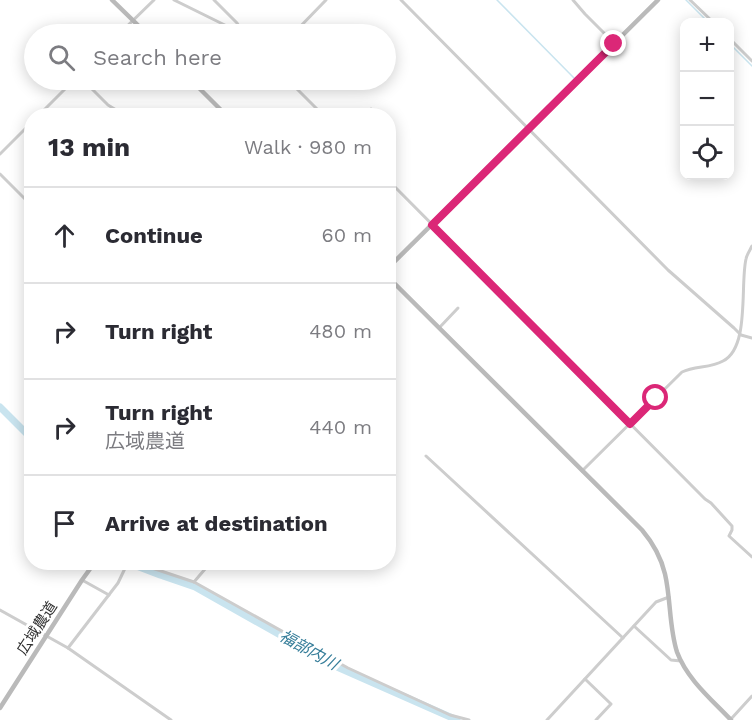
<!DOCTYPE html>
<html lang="en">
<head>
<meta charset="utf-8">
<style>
  body { margin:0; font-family:"Work Sans","Noto Sans JP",sans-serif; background:#f2f2f3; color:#2b2b33 }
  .controls { position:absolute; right:18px; top:18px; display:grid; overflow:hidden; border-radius:12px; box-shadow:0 3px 15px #0003 }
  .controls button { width:54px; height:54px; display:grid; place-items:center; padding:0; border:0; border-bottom:2px solid #e1e1e2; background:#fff; color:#2b2b33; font:30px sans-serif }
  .stop { position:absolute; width:18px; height:18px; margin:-14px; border:4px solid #db2777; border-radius:50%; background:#fff }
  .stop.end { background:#db2777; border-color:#fff; box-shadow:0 2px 6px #0008 }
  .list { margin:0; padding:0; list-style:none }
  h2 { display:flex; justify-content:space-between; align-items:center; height:78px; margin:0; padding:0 24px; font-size:26px }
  h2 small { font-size:20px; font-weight:400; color:#7c7c81 }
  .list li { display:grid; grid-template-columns:39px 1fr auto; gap:18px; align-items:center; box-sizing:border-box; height:96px; padding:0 24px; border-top:2px solid #e1e1e2 }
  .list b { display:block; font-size:22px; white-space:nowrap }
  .list p { margin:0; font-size:20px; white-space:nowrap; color:#7c7c81 }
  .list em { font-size:20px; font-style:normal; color:#7c7c81 }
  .icon { flex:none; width:33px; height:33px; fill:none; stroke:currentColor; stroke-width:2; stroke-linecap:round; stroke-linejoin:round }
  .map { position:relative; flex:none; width:752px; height:720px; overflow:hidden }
  .search { position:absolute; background:#fff; box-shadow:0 3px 15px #0003; left:24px; top:24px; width:372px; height:66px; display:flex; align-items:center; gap:15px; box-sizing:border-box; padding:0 21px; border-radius:33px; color:#7c7c81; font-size:22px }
  .panel { position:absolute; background:#fff; box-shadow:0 3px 15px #0003; left:24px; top:108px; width:372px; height:462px; border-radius:24px }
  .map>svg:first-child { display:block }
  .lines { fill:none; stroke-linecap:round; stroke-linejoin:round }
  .stream { stroke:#c9e4ef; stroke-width:1.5 }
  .river { stroke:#c9e4ef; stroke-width:7 }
  .street { stroke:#cdcdcd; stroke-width:3 }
  .secondary { stroke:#bababa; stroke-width:4.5 }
  .route { stroke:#db2777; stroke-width:8 }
  .labels { text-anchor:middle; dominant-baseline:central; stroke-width:6; stroke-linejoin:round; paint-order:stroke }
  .street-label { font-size:15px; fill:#303030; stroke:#fff }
  .water-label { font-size:16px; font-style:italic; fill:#377e9a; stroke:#fff }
</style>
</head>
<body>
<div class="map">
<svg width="752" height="720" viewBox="0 0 752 720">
  <rect width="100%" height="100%" fill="#fff"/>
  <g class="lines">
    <g class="stream">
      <polyline points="497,0 574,78"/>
      <polyline points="686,0 708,22"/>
      <polyline points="730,44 752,66"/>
    </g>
    <g class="river">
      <polyline points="0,407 32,439"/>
      <polyline points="126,562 160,575"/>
      <polyline points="163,576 195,587 337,667 457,720"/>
    </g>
    <g class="street">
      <polyline points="174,0 243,34"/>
      <polyline points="214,0 237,23 244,34"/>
      <polyline points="401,0 668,270 734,328 741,335 752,338"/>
      <polyline points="573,0 585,14 614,43"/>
      <polyline points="690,0 713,22"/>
      <polyline points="119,34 154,0"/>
      <polyline points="293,34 326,0"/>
      <polyline points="730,39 752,61"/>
      <polyline points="83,80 108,105 126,116"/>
      <polyline points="288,80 324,116"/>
      <polyline points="38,116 74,80"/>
      <polyline points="365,116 371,109"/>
      <polyline points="0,154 32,122"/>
      <polyline points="0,174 32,206"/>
      <polyline points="388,180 705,499 711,503 732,526 732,530 729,536 752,557"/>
      <polyline points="439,328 458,308"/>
      <polyline points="426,456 623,638"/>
      <path d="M 582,471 L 682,372 C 695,366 711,368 723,361 C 750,348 740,284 746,259 C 747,254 750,250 752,246"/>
      <polyline points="134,562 194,582 348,668 450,715 469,720"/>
      <polyline points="82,580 109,595"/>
      <polyline points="194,582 211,562"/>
      <polyline points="0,610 68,648 171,720"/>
      <polyline points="634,626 671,660 681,661"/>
      <polyline points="68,648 118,583 128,562"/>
      <polyline points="585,679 611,704 596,720"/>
      <polyline points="731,719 752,696"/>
      <polyline points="547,720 656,602 669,597"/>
    </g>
    <g class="secondary">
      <polyline points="112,0 147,34"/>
      <polyline points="191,80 227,116"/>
      <polyline points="388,268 658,0"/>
      <path d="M 388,277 L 642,530 C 653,543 661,557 665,574 C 671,600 669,627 677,652 C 687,679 711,699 731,720"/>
      <polyline points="0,708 82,580 95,562"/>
    </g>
  </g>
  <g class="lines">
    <polyline class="route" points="614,44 432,225 630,424 656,398"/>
  </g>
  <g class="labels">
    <g class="street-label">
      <text transform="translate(37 628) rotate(-57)">広域農道</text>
    </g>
    <g class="water-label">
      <text transform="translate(309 650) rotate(29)">福部内川</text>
    </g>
  </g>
</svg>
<div class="controls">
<button>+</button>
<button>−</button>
<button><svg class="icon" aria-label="locate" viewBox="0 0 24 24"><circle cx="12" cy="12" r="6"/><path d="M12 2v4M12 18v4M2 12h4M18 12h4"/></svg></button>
</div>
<div class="stop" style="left:656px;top:398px"></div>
<div class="stop end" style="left:614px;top:44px"></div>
<div class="search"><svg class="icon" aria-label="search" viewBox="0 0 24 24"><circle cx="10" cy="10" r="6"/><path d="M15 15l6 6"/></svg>Search here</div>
<section class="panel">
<h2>13 min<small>Walk · 980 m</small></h2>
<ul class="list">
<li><svg class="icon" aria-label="ahead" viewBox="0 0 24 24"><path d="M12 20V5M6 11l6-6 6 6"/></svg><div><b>Continue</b></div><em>60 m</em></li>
<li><svg class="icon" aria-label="right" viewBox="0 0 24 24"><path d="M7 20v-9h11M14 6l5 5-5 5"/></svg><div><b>Turn right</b></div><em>480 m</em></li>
<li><svg class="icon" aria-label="right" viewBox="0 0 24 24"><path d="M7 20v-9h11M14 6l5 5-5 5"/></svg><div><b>Turn right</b><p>広域農道</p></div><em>440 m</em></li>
<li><svg class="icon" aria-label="arrive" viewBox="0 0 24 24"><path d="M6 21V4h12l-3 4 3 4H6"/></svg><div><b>Arrive at destination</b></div></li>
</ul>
</section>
</div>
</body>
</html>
